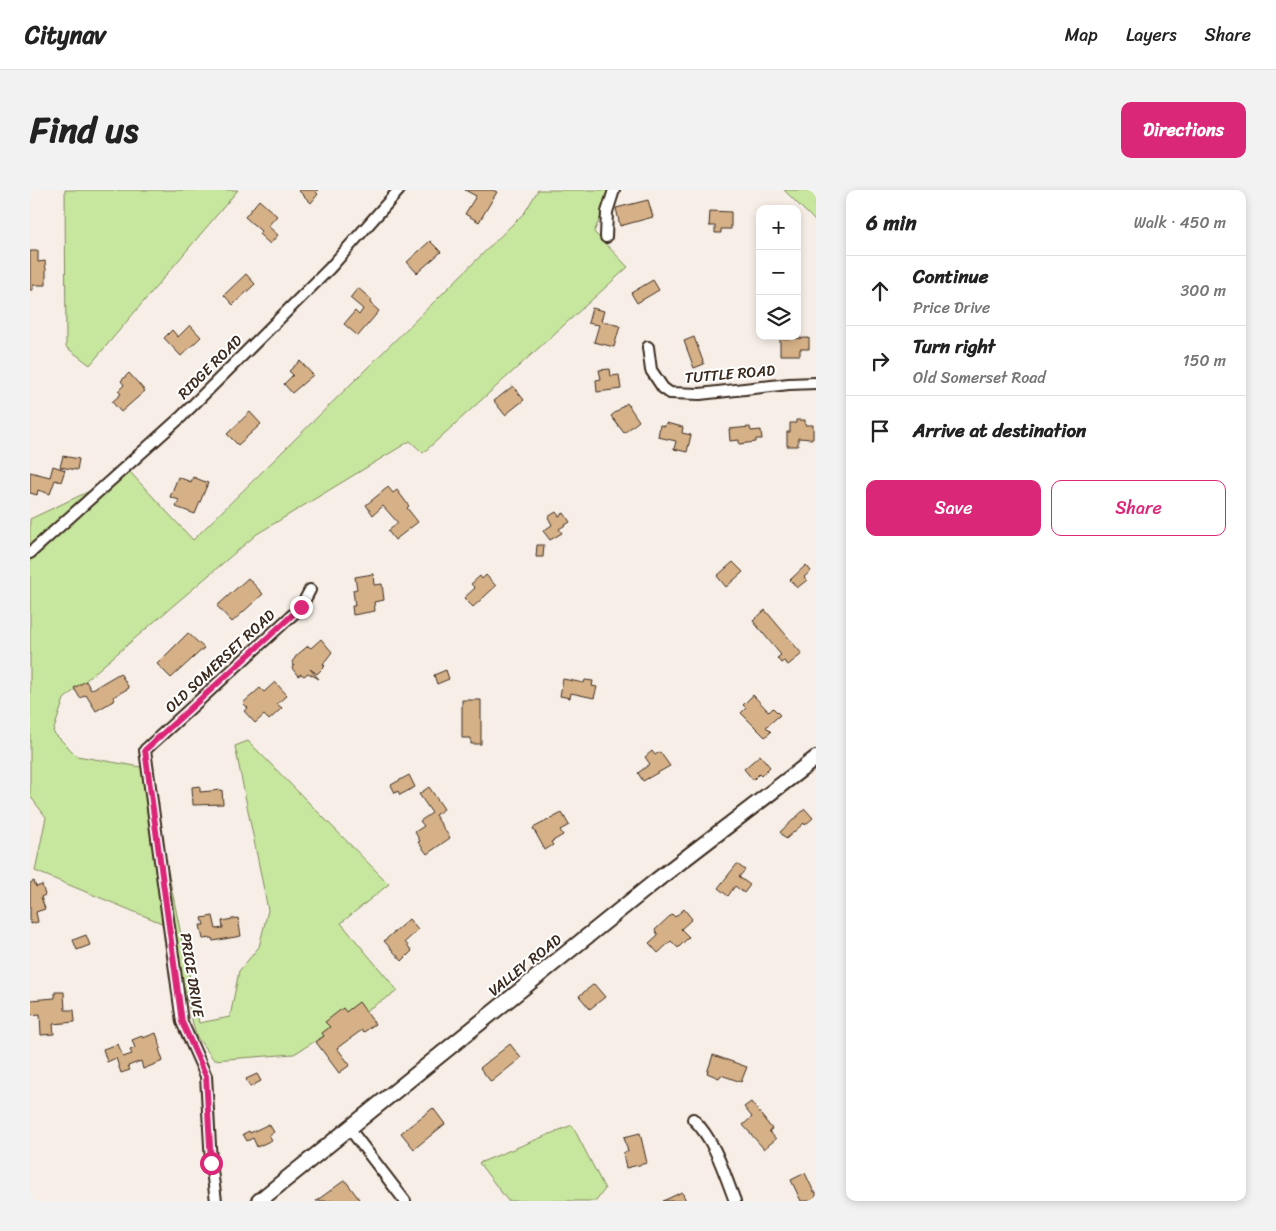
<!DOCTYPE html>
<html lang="en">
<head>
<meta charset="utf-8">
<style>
  body { margin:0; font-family:Sriracha,sans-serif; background:#f2f2f2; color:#222 }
  .controls { position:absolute; right:15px; top:15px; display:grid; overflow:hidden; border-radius:10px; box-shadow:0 2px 8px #0003 }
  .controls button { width:45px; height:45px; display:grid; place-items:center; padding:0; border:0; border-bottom:1px solid #e0e0e0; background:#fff; color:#222; font:25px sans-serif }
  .stop { position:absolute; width:15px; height:15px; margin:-11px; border:4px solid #db2777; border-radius:50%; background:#fff }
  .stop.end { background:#db2777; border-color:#fff; box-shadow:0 1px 5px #0008 }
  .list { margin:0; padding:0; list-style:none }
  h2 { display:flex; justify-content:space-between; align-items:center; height:65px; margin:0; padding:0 20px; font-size:21px }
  h2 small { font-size:16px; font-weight:400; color:#767676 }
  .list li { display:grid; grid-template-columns:32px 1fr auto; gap:15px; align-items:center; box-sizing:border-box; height:70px; padding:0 20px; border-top:1px solid #e0e0e0 }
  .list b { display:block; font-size:19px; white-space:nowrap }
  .list p { margin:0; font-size:16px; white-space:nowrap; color:#767676 }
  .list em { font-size:16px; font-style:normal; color:#767676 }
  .actions { display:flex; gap:10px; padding:15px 20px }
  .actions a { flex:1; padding:11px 0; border:1px solid #db2777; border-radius:10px; text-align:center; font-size:18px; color:#db2777 }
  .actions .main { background:#db2777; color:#fff }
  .icon { flex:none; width:28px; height:28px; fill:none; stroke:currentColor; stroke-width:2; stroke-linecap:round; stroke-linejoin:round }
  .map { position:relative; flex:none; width:786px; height:1011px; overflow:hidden; border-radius:10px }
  header { display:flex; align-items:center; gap:30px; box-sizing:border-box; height:70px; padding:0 25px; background:#fff; border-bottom:1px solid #e0e0e0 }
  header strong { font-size:24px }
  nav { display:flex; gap:28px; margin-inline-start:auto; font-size:18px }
  .intro { display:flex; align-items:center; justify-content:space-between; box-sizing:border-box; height:120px; padding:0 30px }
  h1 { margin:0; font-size:35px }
  .button { padding:12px 22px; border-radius:10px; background:#db2777; color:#fff; font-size:18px; font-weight:700 }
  main { display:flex; gap:30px; padding:0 30px }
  aside { flex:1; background:#fff; border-radius:10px; box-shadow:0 2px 8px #0003 }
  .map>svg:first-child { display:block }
  .green { fill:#c7e69e; stroke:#81885e }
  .building { fill:#d6b188; stroke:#3b2a1e }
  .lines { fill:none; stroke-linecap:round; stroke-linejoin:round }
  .street-casing { stroke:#3b2a1e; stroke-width:14 }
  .secondary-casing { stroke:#3b2a1e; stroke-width:18 }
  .street { stroke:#fff; stroke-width:10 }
  .secondary { stroke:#fff; stroke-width:14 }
  .route { stroke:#db2777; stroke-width:6 }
  .labels { text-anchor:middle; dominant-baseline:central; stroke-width:4; stroke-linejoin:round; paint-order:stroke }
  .street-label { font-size:15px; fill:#3b2a1e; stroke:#fff }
</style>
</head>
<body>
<header>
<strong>Citynav</strong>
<nav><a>Map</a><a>Layers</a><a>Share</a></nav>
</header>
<div class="intro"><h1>Find us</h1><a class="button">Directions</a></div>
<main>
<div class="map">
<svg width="786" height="1011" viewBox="0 0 786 1011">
  <rect width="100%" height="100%" fill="#f7efe7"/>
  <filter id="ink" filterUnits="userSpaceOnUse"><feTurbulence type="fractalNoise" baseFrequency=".02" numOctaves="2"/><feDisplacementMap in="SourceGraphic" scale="10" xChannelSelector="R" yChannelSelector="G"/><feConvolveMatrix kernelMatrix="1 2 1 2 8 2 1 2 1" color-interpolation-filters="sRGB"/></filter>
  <g filter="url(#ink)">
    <g class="green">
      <polygon points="35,0 208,0 60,175 36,157"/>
      <polygon points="508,0 582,0 564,42 598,77 393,263 380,251 227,344 34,509 23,542 47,566 117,578 169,833 200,827 209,781 229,757 238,720 205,556 218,551 359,694 311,733 368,801 264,864 184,870 166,846 139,736 5,681 16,627 0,606 0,329 100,282 163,350 495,22"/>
      <polygon points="754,0 786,0 786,32"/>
      <polygon points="542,935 575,999 566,1011 478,1011 449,973"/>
    </g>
    <g class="building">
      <polygon points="268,0 288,0 286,2 288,4 281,13"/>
      <polygon points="435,0 463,0 467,2 449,32 435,24 446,6"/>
      <polygon points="229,10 247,26 238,36 248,45 240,54 229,44 231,41 215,27"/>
      <polygon points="618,10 623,27 590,36 586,18"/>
      <polygon points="680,21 701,22 701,39 691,39 691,43 685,43 685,36 679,36"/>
      <polygon points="400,51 411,62 387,83 377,72"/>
      <polygon points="0,61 8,61 8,72 15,71 16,80 16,95 3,95 3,100 0,100"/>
      <polygon points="216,84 225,94 203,115 194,105"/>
      <polygon points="623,90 629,100 607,113 601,103"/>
      <polygon points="328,98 342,110 340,113 349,121 328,146 314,134 325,121 329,125 333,119 320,108"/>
      <polygon points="562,118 574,121 571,131 590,136 584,157 564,152 569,135 558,133"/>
      <polygon points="160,135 171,147 151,166 134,148 142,140 148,147"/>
      <polygon points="664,147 674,174 664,178 654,151"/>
      <polygon points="779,148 779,159 770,159 770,165 750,165 750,149"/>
      <polygon points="270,171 283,185 262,203 254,194 263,185 259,181"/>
      <polygon points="580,179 581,186 589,185 591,199 567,202 566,190 571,189 569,180"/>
      <polygon points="99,183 115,201 91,222 82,212 91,204 88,201 94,195 91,191"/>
      <polygon points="483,196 494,210 475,225 464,211"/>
      <polygon points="597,213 609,231 594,243 581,226"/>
      <polygon points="220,222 231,234 208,255 197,244"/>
      <polygon points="766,230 775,230 775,235 783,235 783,249 768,248 768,256 757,256 757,242 760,242 760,233 766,233"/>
      <polygon points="636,233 653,237 652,243 661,245 657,262 644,259 646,251 628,247 630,235 635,236"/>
      <polygon points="720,237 721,241 731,240 732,249 726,249 726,252 709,254 709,250 700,251 699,239"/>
      <polygon points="33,266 49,269 47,280 30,277"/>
      <polygon points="23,276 35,280 31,292 25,290 20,304 8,300 7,305 0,303 0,282 20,287"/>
      <polygon points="148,287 161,292 163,287 178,293 165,324 146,317 149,310 140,307"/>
      <polygon points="358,297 363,303 367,300 379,316 377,318 388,332 365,350 358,341 368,333 353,316 343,325 336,315"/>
      <polygon points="526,322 529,326 534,323 540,332 529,339 532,343 520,350 513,341 522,335 518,327"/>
      <polygon points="507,355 514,355 513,367 506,367"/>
      <polygon points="703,372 713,382 696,397 687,386"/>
      <polygon points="776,375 781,381 774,387 777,390 767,398 760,390"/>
      <polygon points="343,384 344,395 352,394 354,410 344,412 345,421 323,425 322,416 325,416 323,400 327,399 325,387"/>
      <polygon points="456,385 466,396 443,417 434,408 445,398 441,394 450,386 452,389"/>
      <polygon points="218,388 233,404 202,432 187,416"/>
      <polygon points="735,420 772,464 758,475 754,471 751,473 747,468 751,465 723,431"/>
      <polygon points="158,443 174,458 141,488 127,474"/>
      <polygon points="291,449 302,462 293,474 295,476 287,484 280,479 289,489 278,483 274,486 271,484 268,486 262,478 264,475 262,472 267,465 278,456 281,458"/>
      <polygon points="416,480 419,489 407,494 404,485"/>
      <polygon points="90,483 99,498 83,507 85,510 66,521 56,505 50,508 44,498 56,491 61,500"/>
      <polygon points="533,489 554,493 555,490 563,491 562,496 567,497 564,508 541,503 540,508 530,506"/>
      <polygon points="245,492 257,505 247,514 252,518 239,530 234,525 225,533 214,521 218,518 213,513 230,498 234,502"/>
      <polygon points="723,505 739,522 743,518 750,525 736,537 741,542 735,547 711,523 716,518 713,515"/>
      <polygon points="432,510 451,510 451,554 441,554 441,548 432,548"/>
      <polygon points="622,561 625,565 630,562 640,576 613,591 608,583 620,574 615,567"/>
      <polygon points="730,565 740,577 731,586 729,584 723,590 714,579"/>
      <polygon points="379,585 385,597 370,605 368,601 365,603 361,595"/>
      <polygon points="170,596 170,602 192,600 193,614 163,615 162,597"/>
      <polygon points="399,597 414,619 405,625 420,648 397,664 388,652 390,651 385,642 394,636 390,631 402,623 389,604"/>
      <polygon points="775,619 783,628 775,635 774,633 756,649 750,642"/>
      <polygon points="532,623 539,635 530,640 533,645 521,652 523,655 515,660 503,638"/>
      <polygon points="707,674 715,680 709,687 720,695 714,703 705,696 698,706 688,698"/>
      <polygon points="4,691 6,697 12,695 15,705 11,707 15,719 6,722 8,732 0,734 0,693"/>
      <polygon points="654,719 662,729 651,739 659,747 648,758 641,751 628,763 619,753 628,745 625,740 642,724 645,727"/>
      <polygon points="183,726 186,739 193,738 192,731 208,728 211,746 183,751 182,748 173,749 170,735 174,735 172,728"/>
      <polygon points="379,729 388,740 375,752 382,761 372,771 354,751"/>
      <polygon points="56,745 60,755 47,760 43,750"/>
      <polygon points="564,794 575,807 560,819 549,806"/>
      <polygon points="25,802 34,802 35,820 44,820 45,832 23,834 24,844 11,845 10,824 0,825 0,810 25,808"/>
      <polygon points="329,812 345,834 334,842 332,840 307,858 320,875 309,883 286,852 294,846 292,843 300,837 295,832 313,818 316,822"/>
      <polygon points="126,843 131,858 129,859 133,871 113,879 111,871 98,876 100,880 91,883 86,868 77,872 73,859 88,854 93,867 102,864 100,860 105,858 102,850 112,846 113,848"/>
      <polygon points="480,854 491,868 461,892 450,878"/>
      <polygon points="683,865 717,877 711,892 691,885 689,888 677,883"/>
      <polygon points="227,884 231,891 220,897 216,889"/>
      <polygon points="721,912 742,939 739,941 746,949 734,959 713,935 722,927 714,917"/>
      <polygon points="403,918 415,934 384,959 371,943"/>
      <polygon points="239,934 244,942 239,945 242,950 227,957 223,948 217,951 213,944 219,941 220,943"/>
      <polygon points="610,943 617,973 596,978 593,963 598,962 594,947"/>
      <polygon points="775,983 784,1002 786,1002 786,1011 771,1011 761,990"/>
      <polygon points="315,990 329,1009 327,1011 286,1011"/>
      <polygon points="652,1002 656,1011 633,1011"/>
    </g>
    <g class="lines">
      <defs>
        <g id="street">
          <polyline points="576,47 577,22 584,0"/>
          <polyline points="618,157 621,180 633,198 640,203 670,204 759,194 786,193"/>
          <polyline points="0,363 151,227 300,78 369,0"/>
          <path d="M 663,929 C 685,950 694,983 705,1011"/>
          <polyline points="319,938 375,1011"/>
          <polyline points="186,1011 181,973 176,886 152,832 115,560 271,417 280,400"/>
        </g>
        <polyline id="secondary" points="229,1011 627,690 786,568"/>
      </defs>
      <use href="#street" class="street-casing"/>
      <use href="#secondary" class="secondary-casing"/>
      <use href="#street" class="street"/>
      <use href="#secondary" class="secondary"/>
    </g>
  </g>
  <g class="lines" filter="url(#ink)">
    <polyline class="route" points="181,973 176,886 152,832 115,560 271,417"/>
  </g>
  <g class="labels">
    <g class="street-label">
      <text transform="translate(180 177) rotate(-45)">RIDGE ROAD</text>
      <text transform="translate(700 184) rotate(-5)">TUTTLE ROAD</text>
      <text transform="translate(190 471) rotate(-43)">OLD SOMERSET ROAD</text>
      <text transform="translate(495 775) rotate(-39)">VALLEY ROAD</text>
      <text transform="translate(162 785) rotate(81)">PRICE DRIVE</text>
    </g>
  </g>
</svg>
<div class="controls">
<button>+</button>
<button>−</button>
<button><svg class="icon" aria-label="layers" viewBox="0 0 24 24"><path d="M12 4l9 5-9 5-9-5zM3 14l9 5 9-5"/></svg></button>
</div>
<div class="stop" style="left:181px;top:973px"></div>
<div class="stop end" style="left:271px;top:417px"></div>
</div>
<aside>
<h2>6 min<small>Walk · 450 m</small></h2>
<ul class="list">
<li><svg class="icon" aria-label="ahead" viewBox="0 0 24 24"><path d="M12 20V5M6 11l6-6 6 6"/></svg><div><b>Continue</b><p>Price Drive</p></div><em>300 m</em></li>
<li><svg class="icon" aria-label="right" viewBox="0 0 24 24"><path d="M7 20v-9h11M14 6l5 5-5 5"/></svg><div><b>Turn right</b><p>Old Somerset Road</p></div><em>150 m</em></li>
<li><svg class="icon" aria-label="arrive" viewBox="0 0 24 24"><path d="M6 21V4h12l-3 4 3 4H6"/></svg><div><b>Arrive at destination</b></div></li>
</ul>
<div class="actions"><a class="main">Save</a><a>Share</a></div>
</aside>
</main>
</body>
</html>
